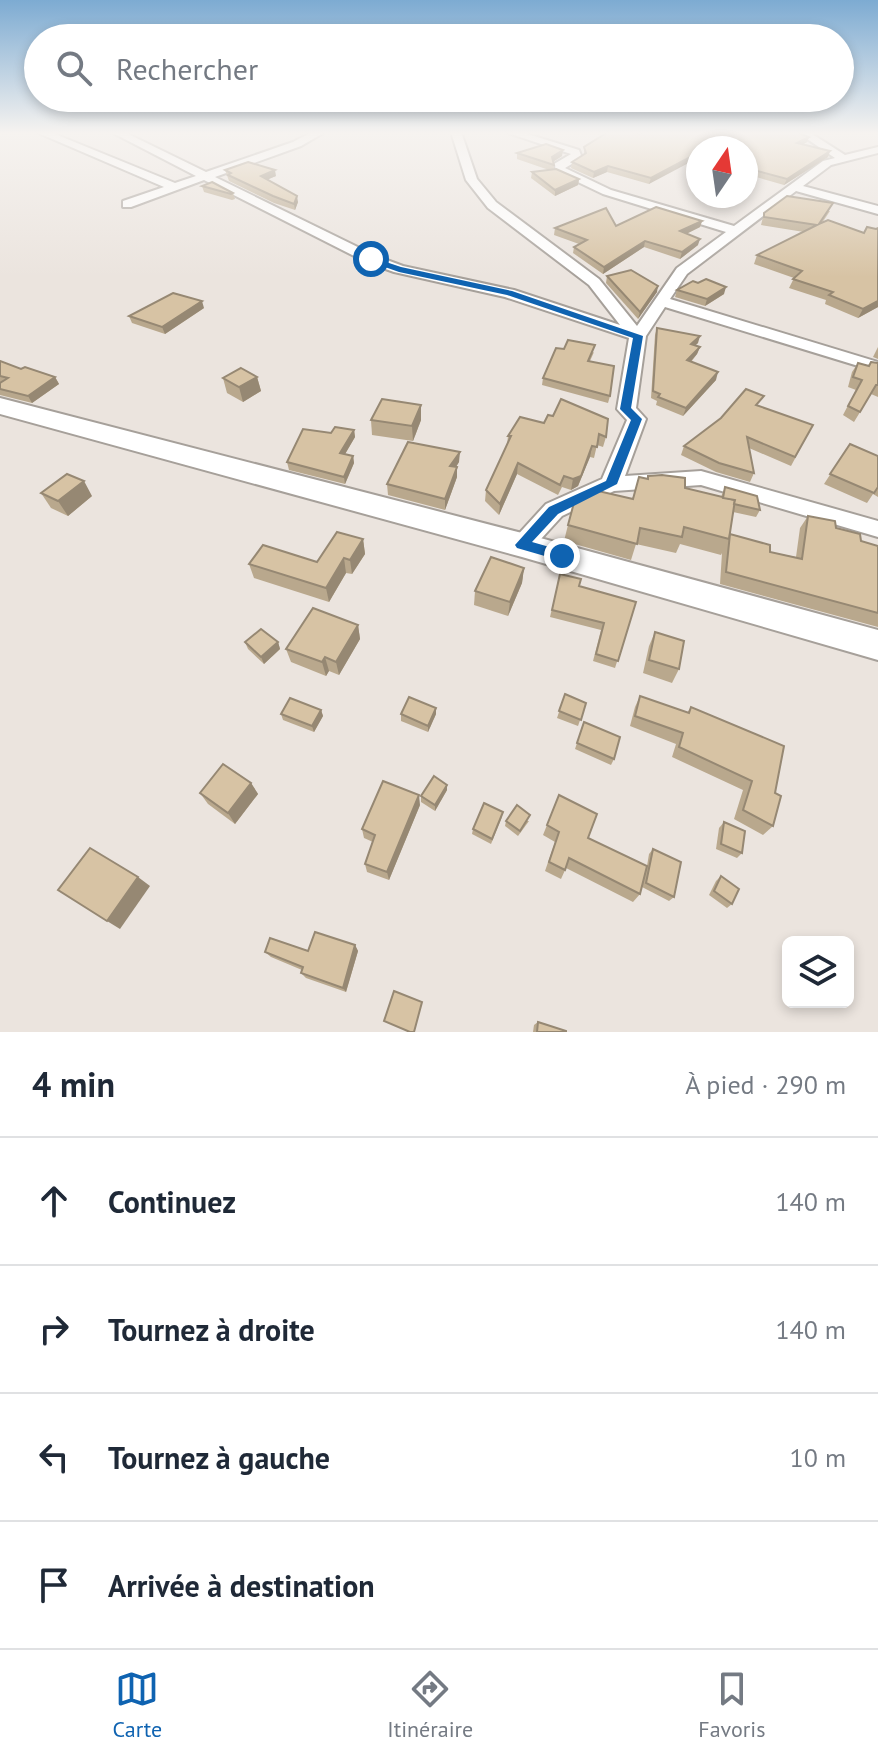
<!DOCTYPE html>
<html lang="fr">
<head>
<meta charset="utf-8">
<style>
  body { margin:0; font-family:"PT Sans",sans-serif; background:#f6f6f7; color:#1f2937 }
  .controls { position:absolute; right:24px; bottom:24px; display:grid; overflow:hidden; border-radius:12px; box-shadow:0 4px 12px #0003 }
  .controls button { width:72px; height:72px; display:grid; place-items:center; padding:0; border:0; border-bottom:2px solid #e0e1e3; background:#fff; color:#1f2937; font:40px sans-serif }
  .compass { position:absolute; left:686px; top:136px; width:72px; height:72px; border-radius:50%; background:#fff; box-shadow:0 4px 12px #0003; rotate:13deg }
  .stop { position:absolute; width:24px; height:24px; margin:-18px; border:6px solid #0f63b1; border-radius:50%; background:#fff }
  .stop.end { background:#0f63b1; border-color:#fff; box-shadow:0 2px 8px #0008 }
  .list { margin:0; padding:0; list-style:none }
  h2 { display:flex; justify-content:space-between; align-items:center; height:104px; margin:0; padding:0 32px; font-size:34px }
  h2 small { font-size:26px; font-weight:400; color:#747a83 }
  .list li { display:grid; grid-template-columns:52px 1fr auto; gap:24px; align-items:center; box-sizing:border-box; height:128px; padding:0 32px; border-top:2px solid #e0e1e3 }
  .list b { display:block; font-size:30px; white-space:nowrap }
  .list em { font-size:26px; font-style:normal; color:#747a83 }
  .icon { flex:none; width:44px; height:44px; fill:none; stroke:currentColor; stroke-width:2; stroke-linecap:round; stroke-linejoin:round }
  .map { position:relative; flex:none; width:878px; height:1032px; overflow:hidden }
  .search { position:absolute; background:#fff; box-shadow:0 4px 12px #0003; left:24px; right:24px; top:24px; height:88px; display:flex; align-items:center; gap:20px; box-sizing:border-box; padding:0 28px; border-radius:44px; color:#747a83; font-size:30px }
  .sheet { height:616px; background:#fff }
  nav { display:flex; justify-content:space-around; align-items:center; box-sizing:border-box; height:112px; border-top:2px solid #e0e1e3; background:#fff; font-size:22px; color:#747a83 }
  nav a { display:grid; justify-items:center; gap:4px }
  nav .on { color:#0f63b1 }
  .map>svg:first-child { display:block }
  .lines { fill:none; stroke-linecap:round; stroke-linejoin:round }
  .minor-casing { stroke:#a6a09a; stroke-width:4 }
  .secondary-casing { stroke:#a6a09a; stroke-width:4 }
  .minor { fill:#fff; fill-rule:evenodd }
  .secondary { fill:#fff; fill-rule:evenodd }
  .wall { fill:#b9a88d }
  .shaded-wall { fill:#968873 }
  .building { fill:#d7c3a4; stroke:#968873; stroke-width:2 }
  .route { fill:#0f63b1 }
</style>
</head>
<body>
<div class="map">
<svg width="878" height="1032" viewBox="0 0 878 1032">
  <rect width="100%" height="100%" fill="#ebe4de"/>
  <g class="lines">
    <defs>
      <polygon id="minor" points="36,132 50,132 175,183 196,176 111,132 124,132 206,172 293,142 312,132 325,132 301,146 215,177 376,256 403,266 514,290 620,325 589,285 488,208 466,180 451,132 461,132 477,179 496,202 599,279 637,326 677,268 726,232 603,194 557,172 554,164 571,154 505,132 521,132 579,150 582,158 565,168 611,190 734,226 823,161 835,158 797,132 809,132 845,155 878,147 878,153 831,165 803,186 878,206 878,214 796,191 687,274 670,299 878,362 878,372 665,307 646,336 636,408 646,419 625,476 701,471 878,521 878,537 701,485 614,491 562,516 530,551 522,554 514,551 511,545 514,539 546,504 602,479 627,420 617,409 629,338 505,297 394,272 366,262 204,180 131,207 123,207 123,201 164,187"/>
      <polygon id="secondary" points="0,398 522,533 878,630 878,660 522,557 0,414"/>
    </defs>
    <use href="#minor" class="minor-casing"/>
    <use href="#secondary" class="secondary-casing"/>
    <use href="#minor" class="minor"/>
    <use href="#secondary" class="secondary"/>
  </g>
  <g class="wall">
    <polygon points="639,134 809,137 807,142 803,144 830,151 828,157 784,185 746,174 746,148 698,148 649,184 607,172 593,178 571,168 572,162 584,155 584,147"/>
    <polygon points="517,153 562,156 553,162 554,169 579,179 578,185 555,196 531,178 532,172 549,170 517,159"/>
    <polygon points="225,170 276,176 268,179 298,202 295,210 274,203 229,181"/>
    <polygon points="202,186 233,193 235,199 232,200 204,192"/>
    <polygon points="830,211 822,223 864,233 878,228 878,307 858,318 825,304 826,300 789,288 794,278 754,264 757,255 804,232 761,225 764,213"/>
    <polygon points="702,221 700,227 686,234 698,245 680,259 644,247 603,274 573,253 574,247 579,244 554,235 555,228"/>
    <polygon points="607,276 657,292 638,319 606,283"/>
    <polygon points="677,290 724,294 705,306 675,297"/>
    <polygon points="204,308 165,334 132,323 129,316"/>
    <polygon points="657,328 698,343 695,345 700,347 697,354 691,362 716,380 683,416 656,405 657,401 651,398 655,335"/>
    <polygon points="878,347 878,359 873,357"/>
    <polygon points="594,352 590,361 610,396 608,403 542,385 543,378"/>
    <polygon points="0,361 21,369 55,377 59,384 32,403 0,395 0,383 1,383 0,382"/>
    <polygon points="858,363 869,366 878,363 878,397 871,394 854,422 843,415 856,390 848,387 852,372"/>
    <polygon points="257,377 261,391 243,402 227,393 223,378"/>
    <polygon points="759,406 813,425 791,466 749,448 754,473 750,482 716,472 681,455 684,446"/>
    <polygon points="548,415 606,437 603,447 597,445 594,458 590,457 578,486 571,490 562,487 558,495 517,474 499,515 485,501 486,490 507,445 508,436 544,423"/>
    <polygon points="371,420 421,420 413,441 372,435"/>
    <polygon points="354,430 355,437 345,454 353,456 354,463 345,484 289,470 287,462"/>
    <polygon points="850,444 878,456 878,497 873,494 867,503 824,484"/>
    <polygon points="459,462 456,467 457,477 445,510 388,495 387,484"/>
    <polygon points="648,476 685,488 721,497 725,487 760,510 756,517 733,512 730,534 770,552 796,557 800,528 808,516 836,528 861,541 878,546 878,627 720,584 722,553 721,555 680,544 676,553 636,544 631,560 564,541 568,525 632,499"/>
    <polygon points="41,493 92,496 68,516 51,508"/>
    <polygon points="363,539 365,554 352,574 346,573 329,602 254,578 249,564 317,562"/>
    <polygon points="524,568 522,583 508,616 474,605 475,591"/>
    <polygon points="560,574 579,586 636,602 615,668 593,661 601,630 550,617"/>
    <polygon points="358,625 360,639 339,675 329,671 326,676 291,662 286,649"/>
    <polygon points="655,632 679,669 672,683 643,673 649,646"/>
    <polygon points="245,642 278,642 280,649 264,664 248,649"/>
    <polygon points="565,694 586,703 578,726 557,718"/>
    <polygon points="640,696 687,713 691,707 775,793 773,826 763,835 734,819 743,790 672,757 676,744 630,726 635,707"/>
    <polygon points="436,708 436,714 428,732 401,721 401,714"/>
    <polygon points="321,710 323,716 314,732 283,720 281,714"/>
    <polygon points="584,722 614,759 611,765 575,749"/>
    <polygon points="251,783 258,794 235,824 208,804 200,793"/>
    <polygon points="447,785 447,790 435,811 421,802 421,796"/>
    <polygon points="559,795 588,838 647,866 649,854 653,849 674,897 669,901 642,887 640,894 633,902 566,868 561,879 545,871 555,842 543,835"/>
    <polygon points="420,805 389,880 367,872 365,864 373,842 364,838 362,829"/>
    <polygon points="502,817 491,844 472,834 473,829"/>
    <polygon points="506,821 529,821 518,836 505,826"/>
    <polygon points="724,822 742,853 737,858 716,849 719,828"/>
    <polygon points="721,876 732,904 727,908 709,895 716,881"/>
    <polygon points="355,945 358,951 346,992 306,978 301,973 302,970 271,957 265,952 308,951"/>
    <polygon points="538,1022 566,1032 533,1032 534,1025"/>
  </g>
  <g class="shaded-wall">
    <polygon points="809,137 807,142 795,149 797,143"/>
    <polygon points="563,150 562,156 551,163 552,157"/>
    <polygon points="830,151 828,157 784,185 787,179"/>
    <polygon points="698,153 698,158 649,184 651,178"/>
    <polygon points="608,166 607,172 593,178 594,172"/>
    <polygon points="275,170 276,176 262,182 261,176"/>
    <polygon points="579,179 578,185 555,196 555,190"/>
    <polygon points="297,196 298,202 295,210 294,204"/>
    <polygon points="702,221 700,227 678,238 680,231"/>
    <polygon points="700,239 698,245 680,259 682,252"/>
    <polygon points="645,241 644,247 603,274 604,267"/>
    <polygon points="658,286 657,292 638,319 640,312"/>
    <polygon points="726,287 724,294 705,306 707,299"/>
    <polygon points="202,301 204,308 165,334 162,327"/>
    <polygon points="878,301 878,307 858,318 863,309"/>
    <polygon points="700,336 698,343 689,351 691,344"/>
    <polygon points="700,347 697,354 685,368 687,360"/>
    <polygon points="718,372 716,380 683,416 686,408"/>
    <polygon points="55,377 59,384 32,403 28,396"/>
    <polygon points="257,377 261,391 243,402 239,387"/>
    <polygon points="421,405 421,420 413,441 412,426"/>
    <polygon points="354,430 355,437 341,461 340,453"/>
    <polygon points="592,446 590,457 578,486 571,490 573,479"/>
    <polygon points="460,452 459,462 450,476 450,466"/>
    <polygon points="353,456 354,463 345,484 344,477"/>
    <polygon points="518,463 517,474 499,515 500,504"/>
    <polygon points="457,467 457,477 445,510 445,499"/>
    <polygon points="84,481 92,496 68,516 58,501"/>
    <polygon points="363,539 365,554 352,574 350,560"/>
    <polygon points="344,558 346,573 329,602 326,588"/>
    <polygon points="524,568 522,583 508,616 510,602"/>
    <polygon points="358,625 360,639 339,675 336,662"/>
    <polygon points="278,642 280,649 264,664 261,657"/>
    <polygon points="325,657 329,671 326,676 322,662"/>
    <polygon points="436,708 436,714 428,732 428,726"/>
    <polygon points="321,710 323,716 314,732 312,726"/>
    <polygon points="251,783 258,794 235,824 228,813"/>
    <polygon points="447,785 447,790 435,811 435,805"/>
    <polygon points="419,795 420,805 389,880 387,872"/>
    <polygon points="138,877 150,886 120,929 107,921"/>
    <polygon points="355,945 358,951 346,992 343,988"/>
  </g>
  <g class="building">
    <polygon points="608,132 632,132 639,134 644,132 797,132 809,137 797,143 830,151 787,179 746,168 746,165 749,163 746,162 746,148 698,148 698,153 651,178 608,166 594,172 572,162 586,153 584,147"/>
    <polygon points="546,144 563,150 552,157 554,165 517,153"/>
    <polygon points="248,162 275,170 261,176 297,196 294,204 273,196 228,175 231,173 225,170"/>
    <polygon points="556,169 579,179 555,190 532,172"/>
    <polygon points="212,182 233,193 231,194 202,186"/>
    <polygon points="787,196 833,203 819,224 828,220 864,233 867,227 876,229 878,228 878,301 863,309 829,295 833,292 793,279 802,271 757,255 817,225 764,217 764,213"/>
    <polygon points="656,207 702,221 680,231 700,239 682,252 645,241 604,267 574,247 587,240 555,228 606,208 616,226"/>
    <polygon points="631,270 658,286 640,312 607,276"/>
    <polygon points="706,279 726,287 707,299 677,290 693,281 698,283"/>
    <polygon points="173,293 202,301 162,327 129,316"/>
    <polygon points="657,328 700,336 691,344 700,347 687,360 718,372 686,408 658,397 660,394 653,391"/>
    <polygon points="568,340 595,345 588,361 614,366 610,396 543,378 556,348 564,349"/>
    <polygon points="0,361 21,369 25,367 55,377 28,396 0,389 0,383 8,378 0,376"/>
    <polygon points="871,362 878,363 878,385 876,385 860,412 848,406 862,380 853,377 858,363 869,366"/>
    <polygon points="241,368 257,377 239,387 223,378"/>
    <polygon points="746,389 764,396 756,405 813,425 795,457 747,437 754,473 719,463 684,446 721,418"/>
    <polygon points="382,399 421,405 412,426 371,420"/>
    <polygon points="561,399 608,419 606,437 599,434 597,447 592,446 581,476 573,479 564,476 560,485 518,463 500,504 486,490 511,436 508,436 520,417 544,423 548,415 553,416"/>
    <polygon points="335,427 354,430 340,453 353,456 344,477 287,462 303,429 331,433"/>
    <polygon points="408,442 460,452 450,466 457,467 445,499 387,484"/>
    <polygon points="850,444 878,456 878,487 874,493 830,474"/>
    <polygon points="67,474 84,481 58,501 41,493"/>
    <polygon points="662,475 685,478 685,488 735,500 729,539 684,527 682,537 640,528 637,544 568,525 575,499 594,490 633,499 639,477 648,479 648,476"/>
    <polygon points="725,487 757,496 760,510 734,504 735,500 723,498"/>
    <polygon points="808,516 835,521 836,528 860,534 861,541 878,546 878,613 726,572 730,534 770,545 770,552 802,559"/>
    <polygon points="337,532 363,539 350,560 344,558 326,588 249,564 263,545 317,562"/>
    <polygon points="491,557 524,568 510,602 475,591"/>
    <polygon points="560,574 581,579 579,586 636,602 618,661 596,654 604,623 552,610"/>
    <polygon points="313,608 358,625 336,662 325,657 322,662 286,649"/>
    <polygon points="261,629 278,642 261,657 245,642"/>
    <polygon points="655,632 684,641 679,669 649,660"/>
    <polygon points="565,694 586,703 581,720 559,711"/>
    <polygon points="640,696 689,713 691,707 784,746 775,793 781,796 773,826 743,810 752,781 679,747 683,733 635,716"/>
    <polygon points="409,697 436,708 428,726 401,714"/>
    <polygon points="290,698 321,710 312,726 281,714"/>
    <polygon points="584,722 620,737 614,759 577,743"/>
    <polygon points="223,764 251,783 228,813 200,793"/>
    <polygon points="434,776 447,785 435,805 421,796"/>
    <polygon points="383,781 419,795 387,872 365,864 375,835 362,829"/>
    <polygon points="559,795 597,814 588,838 647,866 640,894 569,858 565,870 549,862 559,832 547,825"/>
    <polygon points="484,803 503,812 492,839 473,829"/>
    <polygon points="517,805 530,815 520,831 506,821"/>
    <polygon points="724,822 745,831 742,853 721,844"/>
    <polygon points="90,848 138,877 107,921 58,890"/>
    <polygon points="653,849 681,862 674,897 646,883"/>
    <polygon points="721,876 739,889 732,904 714,891"/>
    <polygon points="315,932 355,945 343,988 301,973 303,967 265,952 270,938 308,951"/>
    <polygon points="394,991 422,1002 414,1032 410,1032 384,1021"/>
    <polygon points="538,1022 566,1031 566,1032 537,1032"/>
  </g>
  <linearGradient id="sky" x2="0" y2="1"><stop stop-color="#7dabd2"/><stop offset="0.48" stop-color="#f6f3f0"/><stop offset="1" stop-color="#f6f3f0" stop-opacity="0"/></linearGradient>
  <rect width="878" height="277" fill="url(#sky)"/>
  <polygon class="route" points="371,257 401,267 512,291 643,336 631,408 642,419 617,484 558,514 532,542 567,552 567,560 562,561 517,548 515,545 549,507 606,481 631,420 620,409 633,338 507,295 399,272 368,261"/>
</svg>
<div class="controls">
<button><svg class="icon" aria-label="layers" viewBox="0 0 24 24"><path d="M12 4l9 5-9 5-9-5zM3 14l9 5 9-5"/></svg></button>
</div>
<svg class="compass" viewBox="-18 -18 36 36"><path d="M0-13l5 13h-10z" fill="#e53935"/><path d="M0 13l5-13h-10z" fill="#747a83"/></svg>
<div class="stop" style="left:371px;top:259px"></div>
<div class="stop end" style="left:562px;top:556px"></div>
<div class="search"><svg class="icon" aria-label="search" viewBox="0 0 24 24"><circle cx="10" cy="10" r="6"/><path d="M15 15l6 6"/></svg>Rechercher</div>
</div>
<section class="sheet">
<h2>4 min<small>À pied · 290 m</small></h2>
<ul class="list">
<li><svg class="icon" aria-label="ahead" viewBox="0 0 24 24"><path d="M12 20V5M6 11l6-6 6 6"/></svg><div><b>Continuez</b></div><em>140 m</em></li>
<li><svg class="icon" aria-label="right" viewBox="0 0 24 24"><path d="M7 20v-9h11M14 6l5 5-5 5"/></svg><div><b>Tournez à droite</b></div><em>140 m</em></li>
<li><svg class="icon" aria-label="left" viewBox="0 0 24 24"><path d="M17 20v-9H6M10 6l-5 5 5 5"/></svg><div><b>Tournez à gauche</b></div><em>10 m</em></li>
<li><svg class="icon" aria-label="arrive" viewBox="0 0 24 24"><path d="M6 21V4h12l-3 4 3 4H6"/></svg><div><b>Arrivée à destination</b></div></li>
</ul>
</section>
<nav>
<a class="on"><svg class="icon" aria-label="map" viewBox="0 0 24 24"><path d="M3 6l6-2 6 2 6-2v14l-6 2-6-2-6 2zM9 4v14M15 6v14"/></svg>Carte</a>
<a><svg class="icon" aria-label="directions" viewBox="0 0 24 24"><path d="M12 3l9 9-9 9-9-9zM9 14v-3h6M13 9l2 2-2 2"/></svg>Itinéraire</a>
<a><svg class="icon" aria-label="saved" viewBox="0 0 24 24"><path d="M7 4h10v16l-5-4-5 4z"/></svg>Favoris</a>
</nav>
</body>
</html>
